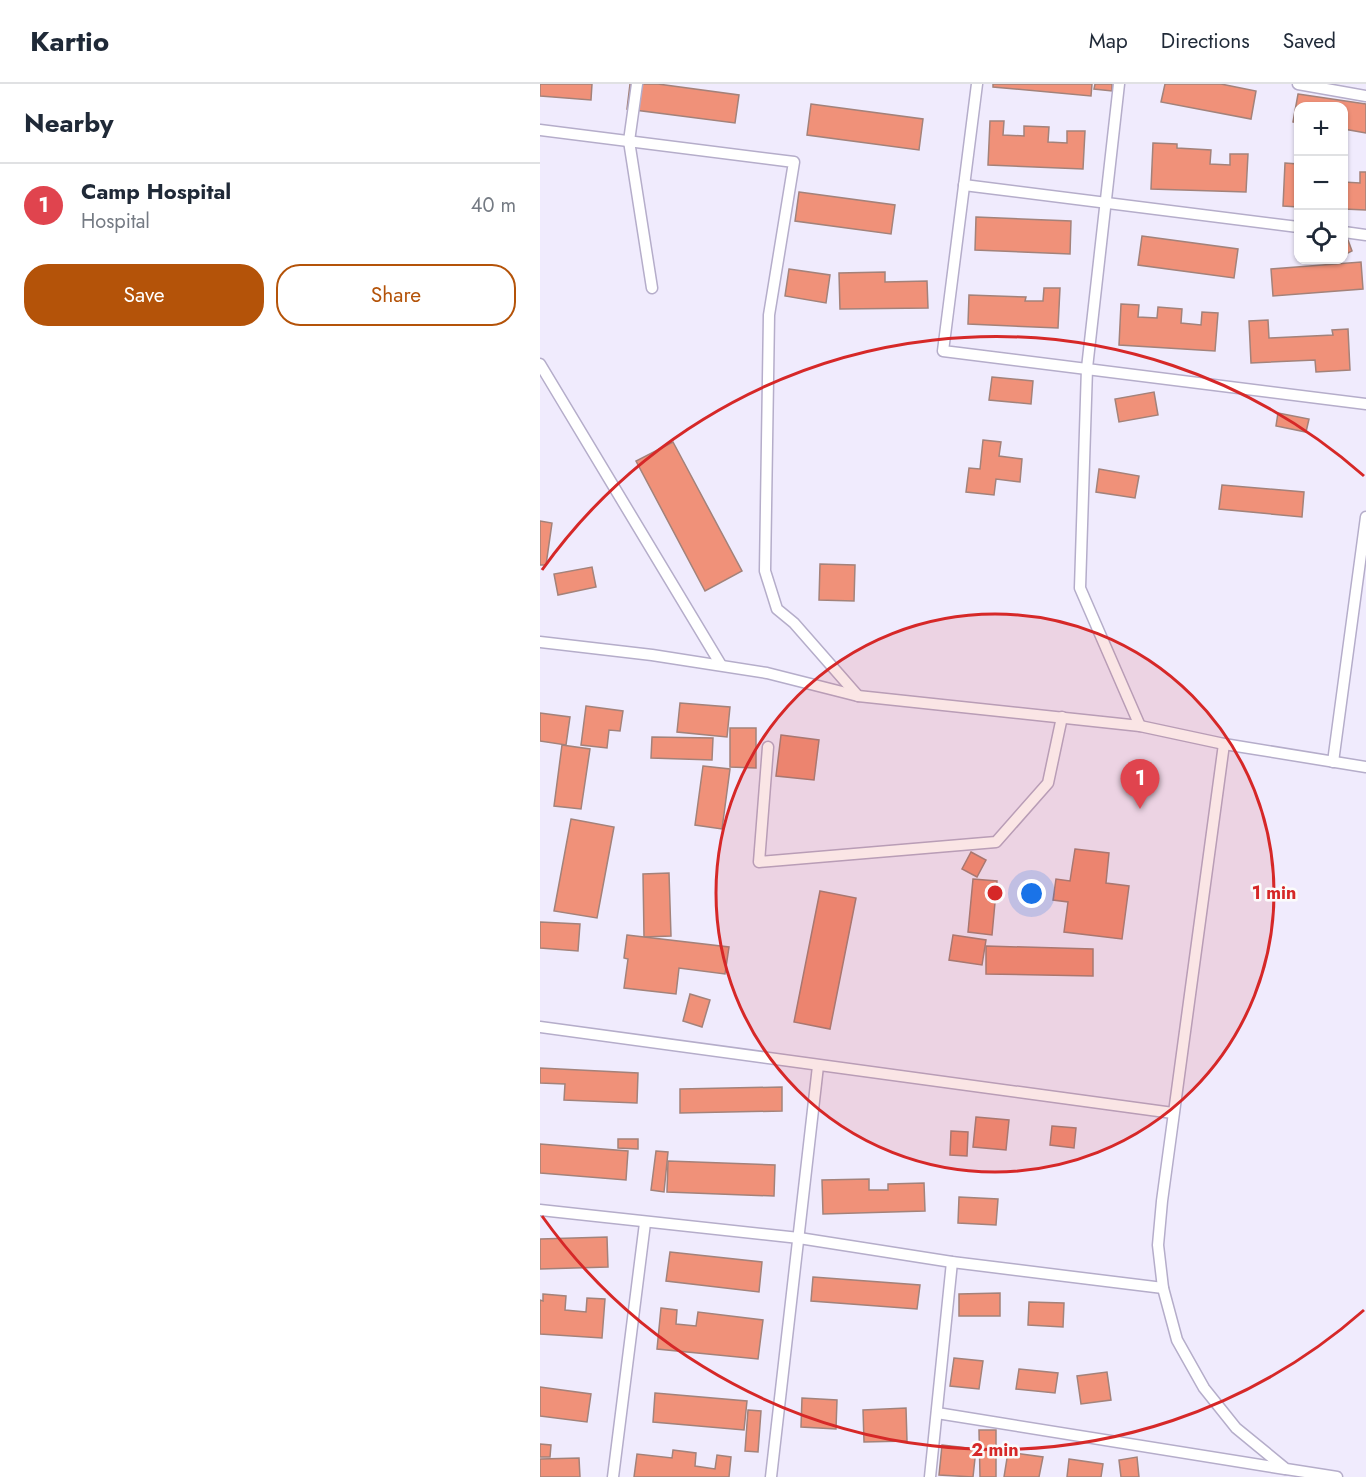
<!DOCTYPE html>
<html lang="en">
<head>
<meta charset="utf-8">
<style>
  body { margin:0; font-family:Jost,sans-serif; background:#f2f2f3; color:#1f2937 }
  .controls { position:absolute; right:18px; top:18px; display:grid; overflow:hidden; border-radius:12px; box-shadow:0 2px 4px #0004 }
  .controls button { width:54px; height:54px; display:grid; place-items:center; padding:0; border:0; border-bottom:2px solid #e0e1e3; background:#fff; color:#1f2937; font:30px sans-serif }
  .you { position:absolute; left:492px; top:810px; width:21px; height:21px; margin:-15px; border:4px solid #fff; border-radius:50%; background:#1a73e8; box-shadow:0 0 0 9px #1a73e833 }
  .badge { display:grid; place-items:center; width:39px; height:39px; border-radius:50%; background:#b45309; color:#fff; font-size:20px; font-weight:700 }
  .pin { position:absolute; translate:-50% -50px; filter:drop-shadow(0 2px 3px #0008) }
  .pin::after { content:''; position:absolute; top:32px; width:21px; height:18px; background:inherit; clip-path:polygon(0 0,100% 0,50% 100%) }
  .list { margin:0; padding:0; list-style:none }
  h2 { display:flex; justify-content:space-between; align-items:center; height:78px; margin:0; padding:0 24px; font-size:26px }
  h2 small { font-size:20px; font-weight:400; color:#747a83 }
  .list li { display:grid; grid-template-columns:39px 1fr auto; gap:18px; align-items:center; box-sizing:border-box; height:84px; padding:0 24px; border-top:2px solid #e0e1e3 }
  .list b { display:block; font-size:22px; white-space:nowrap }
  .list p { margin:0; font-size:20px; white-space:nowrap; color:#747a83 }
  .list em { font-size:20px; font-style:normal; color:#747a83 }
  .actions { display:flex; gap:12px; padding:18px 24px }
  .actions a { flex:1; padding:14px 0; border:2px solid #b45309; border-radius:24px; text-align:center; font-size:21px; color:#b45309 }
  .actions .main { background:#b45309; color:#fff }
  .icon { flex:none; width:33px; height:33px; fill:none; stroke:currentColor; stroke-width:2; stroke-linecap:round; stroke-linejoin:round }
  .map { position:relative; flex:none; width:826px; height:1393px; overflow:hidden }
  header { display:flex; align-items:center; gap:36px; box-sizing:border-box; height:84px; padding:0 30px; background:#fff; border-bottom:2px solid #e0e1e3 }
  header strong { font-size:28px }
  nav { display:flex; gap:33px; margin-inline-start:auto; font-size:21px }
  main { display:flex }
  aside { flex:1; background:#fff }
  .map>svg:first-child { display:block }
  .building { fill:#f09179; stroke:#a3827a; stroke-width:1.5 }
  .lines { fill:none; stroke-linecap:round; stroke-linejoin:round }
  .lane-casing { stroke:#b5adca; stroke-width:13 }
  .lane { stroke:#fff; stroke-width:10 }
  .ring { fill:none; stroke:#d62828; stroke-width:3 }
  .centre { fill:#d62828; stroke:#fbfbfb; stroke-width:3 }
  .ring-label { font-size:18px; text-anchor:middle; font-weight:bold; fill:#d62828; stroke:#fbfbfb; stroke-width:5; stroke-linejoin:round; paint-order:stroke }
</style>
</head>
<body>
<header>
<strong>Kartio</strong>
<nav><a>Map</a><a>Directions</a><a>Saved</a></nav>
</header>
<main>
<aside>
<h2>Nearby<small></small></h2>
<ul class="list">
<li><span class="badge" style="background:#e0444e">1</span><div><b>Camp Hospital</b><p>Hospital</p></div><em>40 m</em></li>
</ul>
<div class="actions"><a class="main">Save</a><a>Share</a></div>
</aside>
<div class="map">
<svg width="826" height="1393" viewBox="0 0 826 1393">
  <rect width="100%" height="100%" fill="#f0ebfd"/>
  <g class="building">
    <polygon points="0,0 52,0 51,16 0,12"/>
    <polygon points="90,0 118,0 199,11 195,39 87,25"/>
    <polygon points="453,0 552,0 551,12 453,3"/>
    <polygon points="555,0 572,0 572,7 554,5"/>
    <polygon points="625,0 681,0 716,7 711,35 621,18"/>
    <polygon points="758,10 826,20 826,49 804,45 804,22 758,22 758,39 753,38"/>
    <polygon points="271,20 383,35 379,66 267,51"/>
    <polygon points="450,37 464,37 463,51 484,52 484,42 509,43 508,58 527,59 527,47 545,47 543,85 448,81"/>
    <polygon points="613,59 637,60 637,64 671,66 670,80 690,81 690,70 708,70 706,108 611,105"/>
    <polygon points="745,79 758,80 758,123 743,122"/>
    <polygon points="820,88 826,88 826,126 804,125 804,98 820,99"/>
    <polygon points="259,108 355,121 351,150 255,137"/>
    <polygon points="436,133 531,137 530,170 435,166"/>
    <polygon points="602,152 698,165 694,194 598,181"/>
    <polygon points="808,156 812,167 804,171 804,158"/>
    <polygon points="821,178 823,205 733,212 731,185"/>
    <polygon points="249,185 290,191 286,219 245,212"/>
    <polygon points="345,188 345,198 387,197 388,224 300,225 299,189"/>
    <polygon points="504,204 520,204 518,244 428,240 429,211 486,213 485,217 503,217"/>
    <polygon points="581,220 599,221 598,233 617,234 618,223 642,225 641,239 661,241 662,228 678,229 675,267 579,261"/>
    <polygon points="728,236 729,254 793,251 792,246 808,245 810,286 776,288 775,276 711,279 709,237"/>
    <polygon points="452,293 493,297 491,320 449,316"/>
    <polygon points="614,308 618,331 579,338 575,315"/>
    <polygon points="738,329 769,335 766,348 736,342"/>
    <polygon points="443,356 461,358 459,372 482,375 480,398 456,395 454,411 426,408 429,384 440,385"/>
    <polygon points="133,358 202,487 165,507 96,377"/>
    <polygon points="559,385 599,392 595,414 556,408"/>
    <polygon points="682,401 764,408 762,433 679,425"/>
    <polygon points="0,437 12,439 6,481 0,481"/>
    <polygon points="280,480 315,481 314,517 279,516"/>
    <polygon points="52,483 56,503 18,511 14,490"/>
    <polygon points="140,619 190,623 187,653 137,648"/>
    <polygon points="46,622 83,627 80,647 69,646 67,664 41,661"/>
    <polygon points="0,629 30,633 26,661 0,657"/>
    <polygon points="190,644 216,644 216,684 190,683"/>
    <polygon points="241,651 279,656 274,696 236,692"/>
    <polygon points="112,653 173,654 172,676 111,674"/>
    <polygon points="22,661 50,665 41,725 14,722"/>
    <polygon points="163,682 190,685 182,745 155,741"/>
    <polygon points="31,735 74,743 57,834 14,827"/>
    <polygon points="535,765 569,769 566,799 589,802 582,855 524,848 528,818 513,816 516,795 530,797"/>
    <polygon points="431,768 446,776 437,793 422,785"/>
    <polygon points="129,789 131,852 104,853 103,790"/>
    <polygon points="433,795 457,797 452,851 428,848"/>
    <polygon points="280,807 316,814 290,945 254,938"/>
    <polygon points="0,838 40,840 38,867 0,864"/>
    <polygon points="87,851 189,863 185,890 139,884 136,910 84,904 88,875 84,874"/>
    <polygon points="413,851 446,856 442,881 409,876"/>
    <polygon points="446,862 553,865 553,892 446,890"/>
    <polygon points="150,910 170,916 162,943 143,937"/>
    <polygon points="0,984 98,989 97,1019 24,1016 25,1000 0,999"/>
    <polygon points="242,1003 242,1027 140,1029 140,1005"/>
    <polygon points="436,1033 469,1036 466,1066 433,1063"/>
    <polygon points="512,1042 536,1044 534,1064 510,1061"/>
    <polygon points="411,1047 428,1048 427,1072 410,1071"/>
    <polygon points="78,1055 98,1055 98,1065 78,1064"/>
    <polygon points="0,1060 88,1067 86,1096 0,1089"/>
    <polygon points="116,1067 128,1068 124,1108 111,1106"/>
    <polygon points="128,1077 235,1081 234,1112 127,1108"/>
    <polygon points="329,1095 329,1106 348,1106 348,1100 384,1099 385,1127 283,1130 282,1096"/>
    <polygon points="419,1113 458,1115 456,1141 418,1139"/>
    <polygon points="67,1153 68,1183 0,1185 0,1155"/>
    <polygon points="130,1168 222,1178 219,1208 126,1197"/>
    <polygon points="273,1193 380,1201 377,1225 271,1217"/>
    <polygon points="460,1209 460,1232 419,1232 419,1210"/>
    <polygon points="3,1210 26,1212 25,1226 46,1228 47,1214 65,1215 62,1254 0,1250 0,1216 3,1217"/>
    <polygon points="489,1218 524,1219 523,1243 488,1241"/>
    <polygon points="121,1224 137,1226 136,1240 156,1242 158,1228 223,1236 218,1275 117,1265"/>
    <polygon points="414,1274 443,1277 439,1305 410,1302"/>
    <polygon points="479,1285 518,1289 515,1309 476,1305"/>
    <polygon points="567,1288 571,1316 541,1320 537,1292"/>
    <polygon points="0,1303 51,1310 47,1338 0,1332"/>
    <polygon points="115,1309 207,1317 204,1346 113,1338"/>
    <polygon points="262,1314 297,1316 296,1345 261,1343"/>
    <polygon points="366,1324 367,1357 324,1358 323,1326"/>
    <polygon points="208,1326 221,1327 218,1368 205,1367"/>
    <polygon points="439,1346 456,1346 456,1393 440,1393"/>
    <polygon points="0,1360 11,1361 10,1373 0,1373"/>
    <polygon points="402,1361 436,1365 433,1393 399,1391"/>
    <polygon points="133,1366 156,1369 155,1382 175,1385 177,1371 191,1373 189,1393 94,1393 97,1370 132,1374"/>
    <polygon points="468,1368 503,1373 499,1393 464,1393"/>
    <polygon points="597,1373 599,1393 581,1393 579,1376"/>
    <polygon points="39,1374 40,1393 0,1393 0,1375"/>
    <polygon points="529,1375 563,1380 561,1393 527,1393"/>
  </g>
  <g class="lines">
    <defs>
      <g id="lane">
        <polyline points="97,0 89,57 112,204"/>
        <polyline points="437,0 403,267 826,320"/>
        <polyline points="579,0 547,284 540,504 600,642"/>
        <polyline points="758,0 826,12"/>
        <polyline points="0,46 254,78 229,231 225,487 237,525 254,539 318,612"/>
        <polyline points="424,101 758,143"/>
        <polyline points="804,148 826,151"/>
        <polyline points="0,280 181,581"/>
        <polyline points="0,558 112,571 227,589 318,612 600,642 684,660 826,683"/>
        <polyline points="684,660 622,1117 618,1161 623,1204 637,1256 664,1304 696,1344 746,1385 797,1393"/>
        <polyline points="228,663 219,778 456,758 508,699 522,633"/>
        <polyline points="793,678 826,433"/>
        <polyline points="0,943 633,1029"/>
        <polyline points="0,1126 259,1154 412,1178 623,1204"/>
        <polyline points="397,1329 745,1385"/>
        <polyline points="73,1393 105,1139"/>
        <polyline points="231,1393 278,982"/>
        <polyline points="390,1393 412,1178"/>
      </g>
    </defs>
    <use href="#lane" class="lane-casing"/>
    <use href="#lane" class="lane"/>
  </g>
  <circle cx="455" cy="809" r="279" fill="#d62828" fill-opacity=".12"/>
  <g class="ring">
    <circle cx="455" cy="809" r="279"/>
    <path d="M824 1226A557 557 0 0 1 2 1132M2 486A557 557 0 0 1 824 392"/>
  </g>
  <circle cx="455" cy="809" r="9" class="centre"/>
  <g class="ring-label">
    <text x="734" y="815">1 min</text>
    <text x="455" y="1372">2 min</text>
  </g>
</svg>
<div class="controls">
<button>+</button>
<button>−</button>
<button><svg class="icon" aria-label="locate" viewBox="0 0 24 24"><circle cx="12" cy="12" r="6"/><path d="M12 2v4M12 18v4M2 12h4M18 12h4"/></svg></button>
</div>
<div class="you"></div>
<div class="pin badge" style="left:600px;top:725px;background:#e0444e">1</div>
</div>
</main>
</body>
</html>
